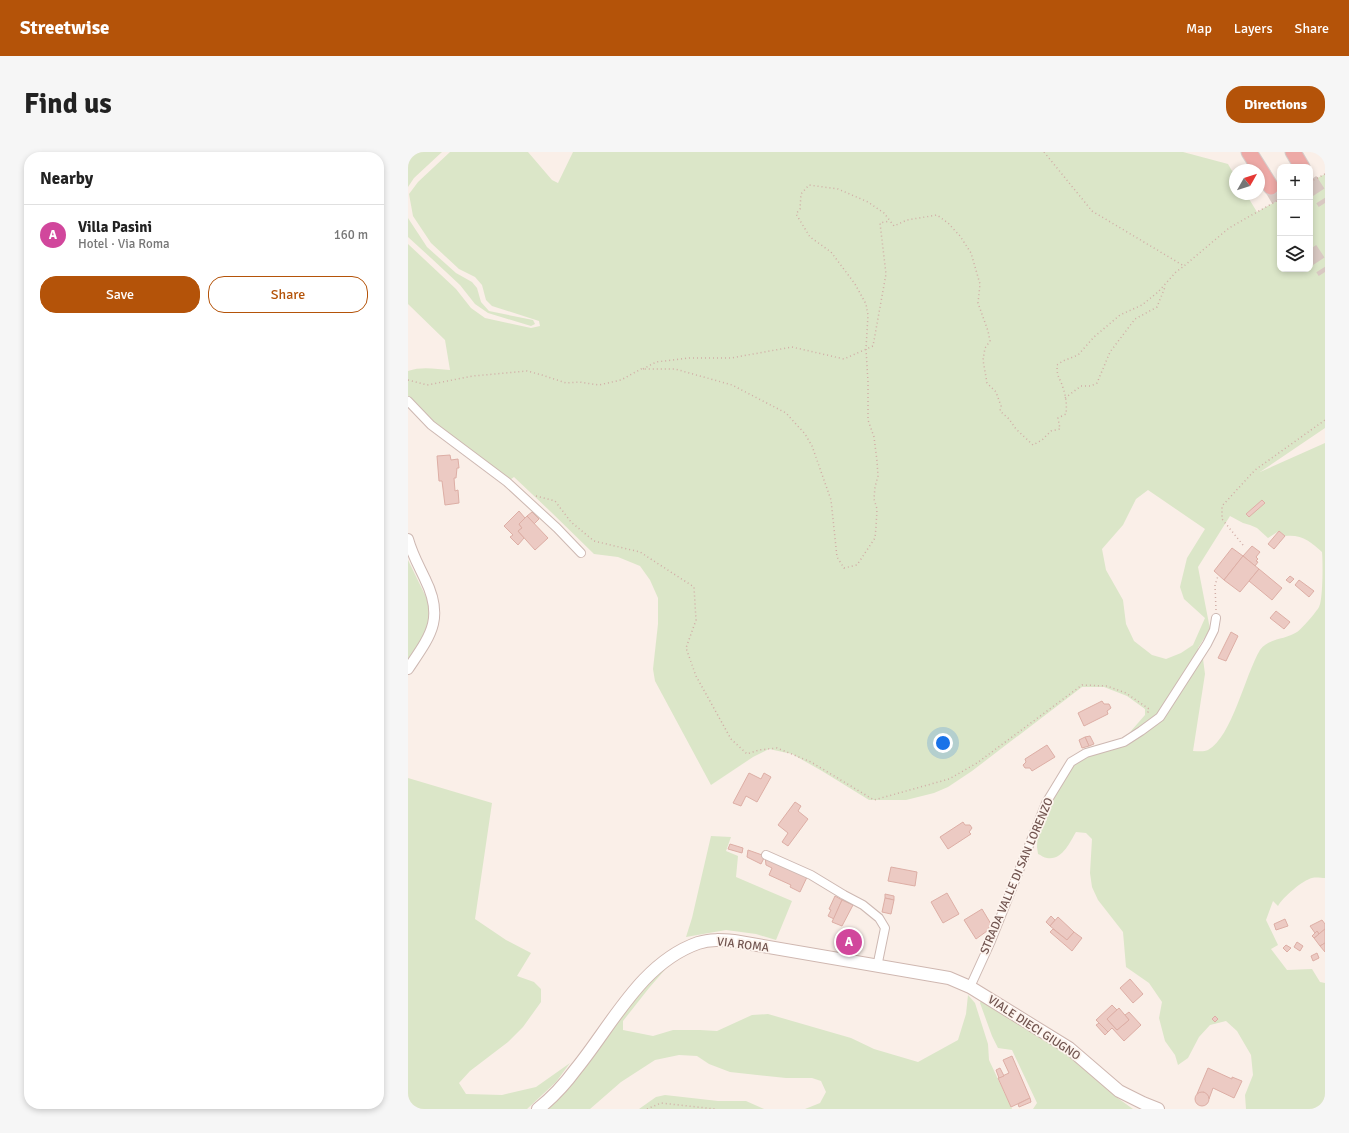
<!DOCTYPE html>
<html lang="en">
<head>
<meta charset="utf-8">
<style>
  body { margin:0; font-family:Signika,sans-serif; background:#f6f6f6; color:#222 }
  .controls { position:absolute; right:12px; top:12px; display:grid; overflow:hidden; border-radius:8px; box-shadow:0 2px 6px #0003 }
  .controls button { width:36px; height:36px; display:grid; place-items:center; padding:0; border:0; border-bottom:1px solid #e0e0e0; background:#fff; color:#222; font:20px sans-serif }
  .compass { position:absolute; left:821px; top:12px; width:36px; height:36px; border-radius:50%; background:#fff; box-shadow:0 2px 6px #0003; rotate:51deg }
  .you { position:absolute; left:535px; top:591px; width:14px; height:14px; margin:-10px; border:3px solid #fff; border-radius:50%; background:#1a73e8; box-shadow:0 0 0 6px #1a73e833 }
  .badge { display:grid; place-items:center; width:26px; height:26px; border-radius:50%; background:#b45309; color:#fff; font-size:13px; font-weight:700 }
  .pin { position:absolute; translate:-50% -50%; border:2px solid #fff; box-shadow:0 1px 4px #0006 }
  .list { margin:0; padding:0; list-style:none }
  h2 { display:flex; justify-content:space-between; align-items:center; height:52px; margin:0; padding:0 16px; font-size:17px }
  h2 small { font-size:13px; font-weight:400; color:#767676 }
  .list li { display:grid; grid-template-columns:26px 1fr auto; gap:12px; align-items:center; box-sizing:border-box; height:60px; padding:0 16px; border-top:1px solid #e0e0e0 }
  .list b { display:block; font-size:15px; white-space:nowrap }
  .list p { margin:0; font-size:13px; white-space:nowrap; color:#767676 }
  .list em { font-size:13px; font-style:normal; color:#767676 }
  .actions { display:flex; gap:8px; padding:12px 16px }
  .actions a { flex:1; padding:9px 0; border:1px solid #b45309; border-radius:16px; text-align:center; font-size:14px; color:#b45309 }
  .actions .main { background:#b45309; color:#fff }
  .icon { flex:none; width:22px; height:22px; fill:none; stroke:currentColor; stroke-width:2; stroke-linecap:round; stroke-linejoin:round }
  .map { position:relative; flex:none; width:917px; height:957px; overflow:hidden; border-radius:16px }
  header { display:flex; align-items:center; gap:24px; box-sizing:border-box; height:56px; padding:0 20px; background:#b45309; color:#fff }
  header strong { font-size:19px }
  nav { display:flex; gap:22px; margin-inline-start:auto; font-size:14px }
  .intro { display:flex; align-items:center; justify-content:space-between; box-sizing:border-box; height:96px; padding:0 24px }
  h1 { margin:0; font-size:28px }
  .button { padding:10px 18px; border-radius:16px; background:#b45309; color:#fff; font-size:14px; font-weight:700 }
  main { display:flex; gap:24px; padding:0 24px }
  aside { flex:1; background:#fff; border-radius:16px; box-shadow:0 2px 6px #0003 }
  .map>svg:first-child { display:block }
  .green { fill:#dbe6c8; fill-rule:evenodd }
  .building { fill:#eccac3; stroke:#ddaea5 }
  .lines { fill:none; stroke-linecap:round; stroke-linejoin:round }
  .motorway-tunnel { stroke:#d8c8c2; stroke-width:15; stroke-dasharray:15 8; stroke-linecap:butt }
  .minor-casing { stroke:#cdb8b2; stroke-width:10 }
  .tertiary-casing { stroke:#cdb8b2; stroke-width:12 }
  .secondary-casing { stroke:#cfb7b0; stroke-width:14 }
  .motorway-casing { stroke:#d4ccca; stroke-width:17 }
  .path { stroke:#d1ada6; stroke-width:1.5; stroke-dasharray:1 3; stroke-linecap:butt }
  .minor { stroke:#fff; stroke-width:8 }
  .tertiary { stroke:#fff; stroke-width:10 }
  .secondary { stroke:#fff; stroke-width:12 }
  .motorway { stroke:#eda9a6; stroke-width:15 }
  .labels { text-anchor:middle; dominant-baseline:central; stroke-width:3.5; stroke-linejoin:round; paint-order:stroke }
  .street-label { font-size:12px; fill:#71544f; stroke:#fdf4ee }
</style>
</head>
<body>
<header>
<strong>Streetwise</strong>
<nav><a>Map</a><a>Layers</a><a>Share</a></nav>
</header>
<div class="intro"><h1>Find us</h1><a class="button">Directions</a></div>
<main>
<aside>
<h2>Nearby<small></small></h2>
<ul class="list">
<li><span class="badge" style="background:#d1479c">A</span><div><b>Villa Pasini</b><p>Hotel · Via Roma</p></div><em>160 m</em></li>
</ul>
<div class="actions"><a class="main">Save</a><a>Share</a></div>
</aside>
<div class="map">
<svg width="917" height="957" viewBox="0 0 917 957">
  <rect width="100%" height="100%" fill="#faefe8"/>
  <g class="green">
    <polygon points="0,0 34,0 6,26 0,35"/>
    <path d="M 42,0 L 120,0 L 144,28 L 150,31 L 165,0 L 775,0 L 820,12 L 827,24 L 827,42 L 838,42 L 849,60 L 872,47 L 872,117 L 902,117 L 902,30 L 917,22 L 917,276 L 852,320 L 917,291 L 917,726 C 913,726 908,725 904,726 C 895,728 875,745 870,754 L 865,749 L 858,768 L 870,793 L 863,797 L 879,818 L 904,817 L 912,830 L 917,831 L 917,957 L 838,957 L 837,943 L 845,923 L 843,903 L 829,879 L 818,869 L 802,873 L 791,885 L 780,906 L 770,913 L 767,903 L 757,889 L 751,866 L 754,850 L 741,831 L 718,815 L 715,780 L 690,748 L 684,735 L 682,721 L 684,687 L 678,681 L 668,680 C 662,690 654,709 639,706 C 636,706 633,703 630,702 L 629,695 L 630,673 L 665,611 L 679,603 L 717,592 L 723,579 L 737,563 L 737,557 L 719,544 L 696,535 L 674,535 L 564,619 L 540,635 L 526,641 L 498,648 L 461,648 L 414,619 L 384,602 L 361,597 L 345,605 L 303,633 L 247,529 L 245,517 L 250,472 L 250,446 L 242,428 L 232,414 L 210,405 L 186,402 L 143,360 L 106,325 L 99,330 L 64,305 L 0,249 L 0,219 C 14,214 28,217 42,218 L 37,188 L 0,152 L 0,92 L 48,137 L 63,156 L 77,166 L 123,176 L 132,174 L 131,169 L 84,154 L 78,148 L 74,133 L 67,125 L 51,117 L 23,91 L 5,64 L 1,42 L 10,30 ZM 740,338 L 797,377 L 779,406 L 772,435 L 776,447 L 797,466 L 785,493 L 773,501 L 758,507 L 744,503 L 726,489 L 718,472 L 715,448 L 698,418 L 694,397 L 715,373 L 728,347 ZM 822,364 L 835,371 L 842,373 L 849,376 L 860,386 L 871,379 L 877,384 C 894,382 903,390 914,400 C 915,410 915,448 911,455 C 909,459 893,478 889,480 C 877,488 860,486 852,498 C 837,523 824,585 800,598 C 796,600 790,599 785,599 L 797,522 L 795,507 L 790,496 L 802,477 L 790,415 Z"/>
    <polygon points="0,66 19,95 48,121 64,130 69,136 73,150 81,159 125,168 127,172 123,174 80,161 67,152 52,133 23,106 0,85"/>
    <polygon points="0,408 19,447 22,458 20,475 14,491 2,507 0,507"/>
    <polygon points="0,626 84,651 67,767 98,788 123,801 109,824 126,830 133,837 133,850 115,875 100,890 62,919 51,931 58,942 94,943 128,935 162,911 148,930 119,957 0,957"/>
    <polygon points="303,684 323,685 318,699 330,704 328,725 384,749 368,788 348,782 318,778 278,785 284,766"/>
    <polygon points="261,813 241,836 215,869 215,878 245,884 265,878 292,878 309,879 344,863 360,862 443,886 466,897 510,910 550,888 558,862 560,843 567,851 580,892 581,908 604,957 397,957 412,951 418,940 413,929 404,926 378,926 322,920 301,912 289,904 271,903 247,908 213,930 182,957 135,957 226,848 249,824"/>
    <polygon points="574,847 614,872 629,884 656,899 711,947 725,957 625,957 629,951 604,898 590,896 584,884 572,851"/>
    <polygon points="257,943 310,949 338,949 356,957 231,957 248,945"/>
  </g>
  <g class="building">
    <polygon points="42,303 43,308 50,307 51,316 49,316 48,326 46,326 47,339 50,338 51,351 37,353 34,329 31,329 29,304"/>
    <polygon points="854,348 857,351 841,365 838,362"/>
    <polygon points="111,359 117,366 111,372 114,376 110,379 116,386 110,393 102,385 105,383 96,374"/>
    <polygon points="124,360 131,367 126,372 119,364"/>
    <polygon points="119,364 140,386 127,398 110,379 114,376 111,372"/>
    <polygon points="871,379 877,384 866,397 860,392"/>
    <polygon points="844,394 852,400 848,405 850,407 848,409 850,410 847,414 835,404"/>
    <polygon points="824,396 835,404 816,428 806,419"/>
    <polygon points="835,404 851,417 832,440 816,428"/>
    <polygon points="851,417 874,436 864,448 841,429"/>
    <polygon points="882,424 886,427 882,431 878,428"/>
    <polygon points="891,428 906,439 901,445 887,433"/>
    <polygon points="868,459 882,470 876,477 862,466"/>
    <polygon points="823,480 830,484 818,509 810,506"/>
    <polygon points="694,549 696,552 701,552 703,556 699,559 700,562 676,574 670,561"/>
    <polygon points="682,584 686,592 681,594 677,585"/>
    <polygon points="677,585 681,594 674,596 671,588"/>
    <polygon points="639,593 647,605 624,619 622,616 617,616 615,613 618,610 617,607"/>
    <polygon points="341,621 353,627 356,621 363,625 349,650 338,644 333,654 325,651"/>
    <polygon points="387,650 393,654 390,659 400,667 380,694 374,690 380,681 370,673"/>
    <polygon points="555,670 557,673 562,673 564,676 561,680 563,682 540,697 532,685"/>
    <polygon points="322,692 335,696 334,701 320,697"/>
    <polygon points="340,698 357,704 353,712 339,705"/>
    <polygon points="357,704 400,723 392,740 382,735 383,733 361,723 364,716 358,713"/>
    <polygon points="483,715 509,720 507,734 480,729"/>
    <polygon points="539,741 551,762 535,771 523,750"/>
    <polygon points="477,742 486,744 486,748 477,746"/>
    <polygon points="427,744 434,748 426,767 420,764 423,758 421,757"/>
    <polygon points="477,746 486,748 483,762 474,760"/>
    <polygon points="434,748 445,753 434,774 424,770"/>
    <polygon points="574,757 583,772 579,779 568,787 556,768"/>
    <polygon points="643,764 647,768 642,774 638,770"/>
    <polygon points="650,765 666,780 659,788 642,774"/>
    <polygon points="877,767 880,774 868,778 866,772"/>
    <polygon points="914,768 917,772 917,777 911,782 909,779 907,781 902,774"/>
    <polygon points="645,777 659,788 666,780 674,786 664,799 642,780"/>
    <polygon points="917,777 917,791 912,794 906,786"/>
    <polygon points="909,779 911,782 906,786 904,784"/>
    <polygon points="889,790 895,794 892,799 886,795"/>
    <polygon points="917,791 917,800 912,794"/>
    <polygon points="878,793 883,796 879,800 875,796"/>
    <polygon points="909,801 911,806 905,809 903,804"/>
    <polygon points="722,827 735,842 725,851 712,836"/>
    <polygon points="704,853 709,858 699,867 709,878 721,868 717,863 721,860 733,873 716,889 704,876 700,880 688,868"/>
    <polygon points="711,856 721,868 709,878 699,867"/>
    <polygon points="807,864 810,867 807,870 804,867"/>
    <polygon points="691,871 700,880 697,883 688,873"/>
    <polygon points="604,904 622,946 603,955 590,926 601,921 595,908"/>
    <polygon points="592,916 596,924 591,926 588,918"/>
    <polygon points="800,916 824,927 824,925 834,929 826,946 805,936 801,947 800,944 796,940 789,942"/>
    <circle cx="794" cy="947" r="7"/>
    <polygon points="622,946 623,950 611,955 610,952"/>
  </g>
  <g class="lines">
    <g class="motorway-tunnel">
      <polyline points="902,28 917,51"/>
      <polyline points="863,35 872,50"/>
      <polyline points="902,97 917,120"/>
    </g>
    <defs>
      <g id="minor">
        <polyline points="0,249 23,273 99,330 149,376 173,401"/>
        <polyline points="358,703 403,723 436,743 455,753 471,766 477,776 469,815"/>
        <polyline points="562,835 583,789 638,651 663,610 678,601 716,590 733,579 752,565 799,492 806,478 808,466"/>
      </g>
      <path id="tertiary" d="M 0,387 C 4,402 11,414 17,427 C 37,467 22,484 0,517"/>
      <path id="secondary" d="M 130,957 C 145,945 157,932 168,917 C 204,873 233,811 290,791 C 302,787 314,788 326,789 L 541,826 L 562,835 L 661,896 L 711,939 L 735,951 L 750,957"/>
      <g id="motorway">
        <polyline points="841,0 863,35"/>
        <polyline points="885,0 894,15"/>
      </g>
    </defs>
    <use href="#minor" class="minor-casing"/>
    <use href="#tertiary" class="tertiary-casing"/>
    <use href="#secondary" class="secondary-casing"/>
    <use href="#motorway" class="motorway-casing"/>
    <g class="path">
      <polyline points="636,0 684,59 776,114 821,76 872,47"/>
      <polyline points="902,30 917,22"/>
      <polyline points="235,217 248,210 281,206 323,206 384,195 436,207 465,194 478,122 472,71 482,69"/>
      <path d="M 0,228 L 19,233 L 65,224 L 119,219 L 134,223 L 158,231 L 171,230 L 191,233 L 213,228 L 233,217 L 267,217 L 324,233 L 378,261 L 397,282 L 404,294 L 423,348 L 429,405 L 436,416 L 449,413 L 467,386 L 468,375 L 469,357 L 466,347 L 467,335 L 470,324 L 469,309 L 466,285 L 460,268 L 460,230 L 458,197 L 460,163 L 458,152 L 447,132 L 423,100 L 402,85 L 388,62 L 392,57 L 393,42 L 401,33 L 430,37 L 460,50 L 476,61 L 486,74 L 499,68 L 529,63 L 540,71 L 552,84 L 563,101 L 572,132 L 570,151 L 580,179 L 582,189 L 577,196 L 575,208 L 579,231 L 588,240 L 593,254 L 592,259 L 601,267 L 608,277 L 625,293 L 634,288 L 643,279 L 652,277 L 650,266 L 658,262 C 659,253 658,244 655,236 C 652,225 649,227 649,213 L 655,209 L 670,203 L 686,185 L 712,163 L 734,153 L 750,140 L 768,120 L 776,114"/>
      <polyline points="657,246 673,234 683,234 689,231 702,200 727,167 749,155 757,135"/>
      <polyline points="128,344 147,349 163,370 186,389 232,400 286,435 288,468 278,496 288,524 323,587 339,602 351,598 369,596 403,610 466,648 541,627 569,611 674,533 699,534 718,541 741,557 739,563"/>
      <polyline points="835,393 814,367 814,354 847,318 917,268"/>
      <polyline points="808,458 807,433 810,424"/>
      <polyline points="239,957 253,951 307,957"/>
    </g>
    <use href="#minor" class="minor"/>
    <use href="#tertiary" class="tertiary"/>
    <use href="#secondary" class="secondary"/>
    <use href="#motorway" class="motorway"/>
  </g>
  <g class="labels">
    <g class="street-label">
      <text transform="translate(609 724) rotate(-67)">STRADA VALLE DI SAN LORENZO</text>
      <text transform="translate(335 793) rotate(7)">VIA ROMA</text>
      <text transform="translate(626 876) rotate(33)">VIALE DIECI GIUGNO</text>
    </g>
  </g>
</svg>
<div class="controls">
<button>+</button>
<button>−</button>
<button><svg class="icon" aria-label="layers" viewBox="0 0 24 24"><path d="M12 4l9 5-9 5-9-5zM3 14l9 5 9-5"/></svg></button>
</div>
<svg class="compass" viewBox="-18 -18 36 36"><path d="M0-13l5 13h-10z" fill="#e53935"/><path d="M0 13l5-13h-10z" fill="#767676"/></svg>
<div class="you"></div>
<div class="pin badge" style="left:441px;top:790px;background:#d1479c">A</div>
</div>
</main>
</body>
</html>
